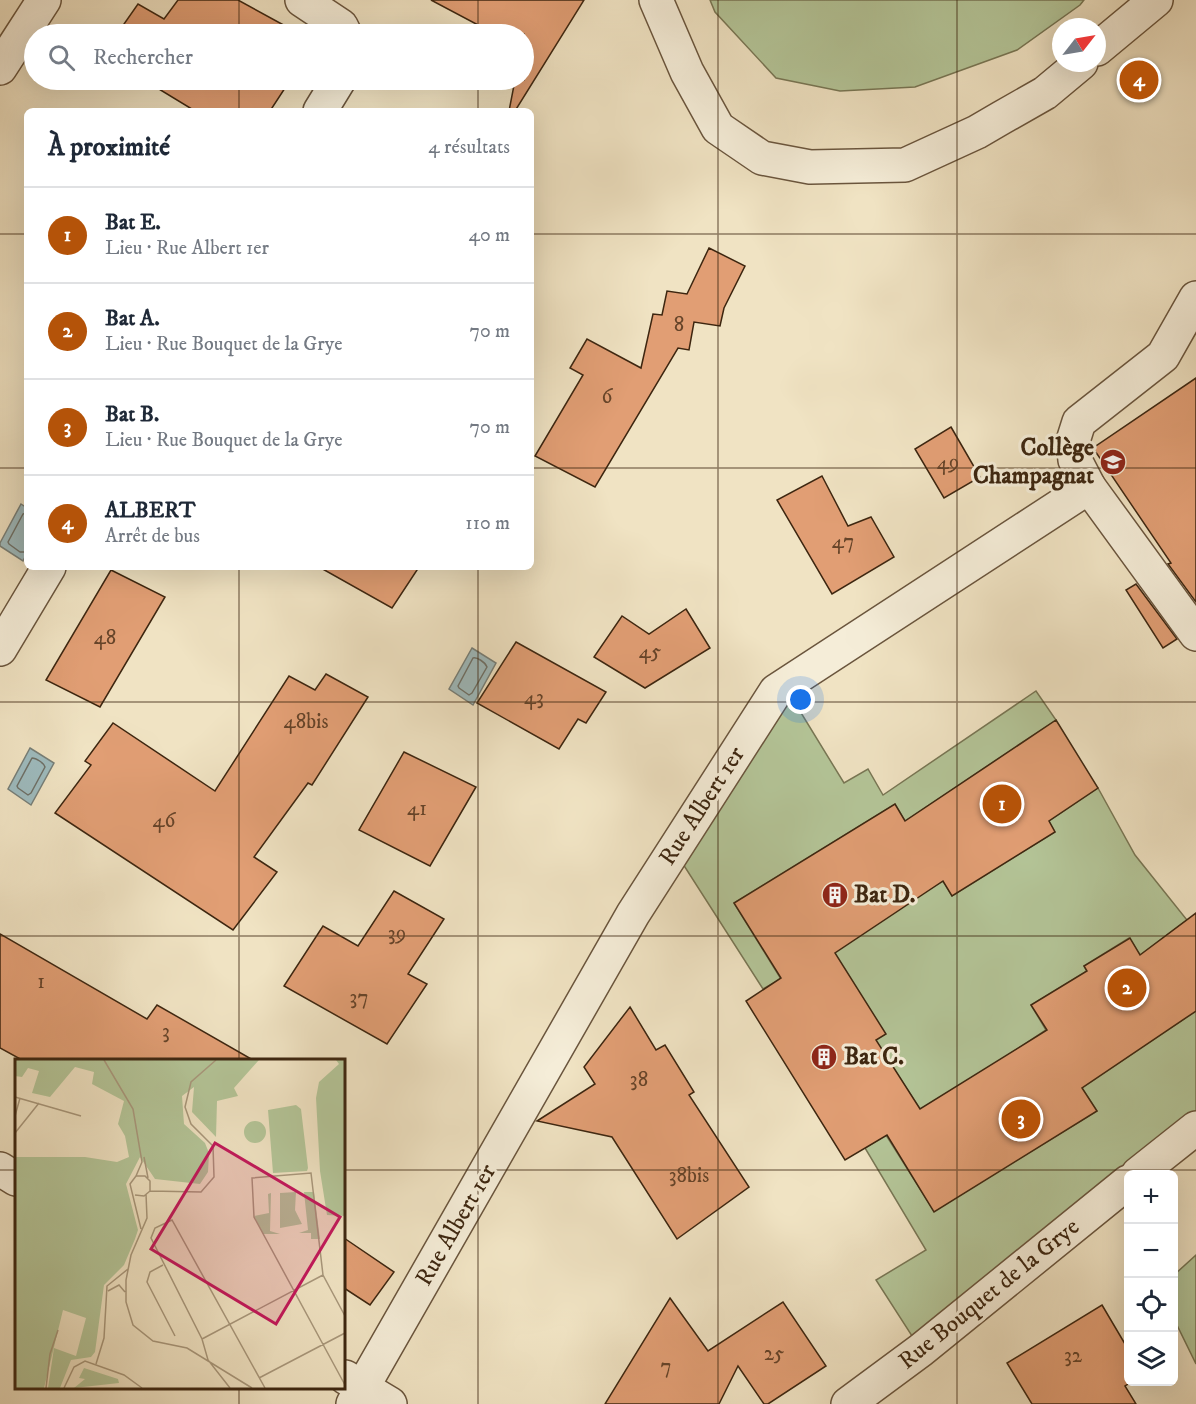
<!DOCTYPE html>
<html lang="fr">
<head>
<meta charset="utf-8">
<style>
  body { margin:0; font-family:"IM FELL DW Pica",serif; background:#f2f2f3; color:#1f2937 }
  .controls { position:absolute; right:18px; bottom:18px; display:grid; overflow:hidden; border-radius:9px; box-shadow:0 6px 24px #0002 }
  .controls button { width:54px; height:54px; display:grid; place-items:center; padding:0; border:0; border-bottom:2px solid #e0e1e3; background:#fff; color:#1f2937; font:30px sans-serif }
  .compass { position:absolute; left:1052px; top:18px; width:54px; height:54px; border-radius:50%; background:#fff; box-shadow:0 6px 24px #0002; rotate:59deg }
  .you { position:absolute; left:801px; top:700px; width:21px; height:21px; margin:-15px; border:4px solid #fff; border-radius:50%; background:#1a73e8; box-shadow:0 0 0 9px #1a73e833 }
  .badge { display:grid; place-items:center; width:39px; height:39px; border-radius:50%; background:#b45309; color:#fff; font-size:20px; font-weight:700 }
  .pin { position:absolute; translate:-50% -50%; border:3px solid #fff; box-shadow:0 2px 6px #0006 }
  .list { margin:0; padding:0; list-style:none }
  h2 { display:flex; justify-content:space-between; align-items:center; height:78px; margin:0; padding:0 24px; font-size:26px }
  h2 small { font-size:20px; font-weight:400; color:#747a83 }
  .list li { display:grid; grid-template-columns:39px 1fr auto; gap:18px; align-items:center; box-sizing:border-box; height:96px; padding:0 24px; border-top:2px solid #e0e1e3 }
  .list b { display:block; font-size:22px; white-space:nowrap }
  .list p { margin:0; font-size:20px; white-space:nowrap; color:#747a83 }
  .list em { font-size:20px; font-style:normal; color:#747a83 }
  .icon { flex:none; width:33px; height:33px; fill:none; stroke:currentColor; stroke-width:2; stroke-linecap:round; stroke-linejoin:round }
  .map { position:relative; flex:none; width:1196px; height:1404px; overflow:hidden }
  .search { position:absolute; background:#fff; box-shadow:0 6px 24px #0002; left:24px; top:24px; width:510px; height:66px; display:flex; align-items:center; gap:15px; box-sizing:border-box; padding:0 21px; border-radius:33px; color:#747a83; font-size:22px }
  .panel { position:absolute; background:#fff; box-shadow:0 6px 24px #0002; left:24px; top:108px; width:510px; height:462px; border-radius:9px }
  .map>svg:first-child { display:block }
  .green { fill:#b4c598; stroke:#787654; stroke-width:1.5 }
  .water { fill:#9ebbbe; stroke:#777f78; stroke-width:1.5 }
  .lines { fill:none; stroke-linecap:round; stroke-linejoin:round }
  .shore { stroke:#6e7067; stroke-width:1.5 }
  .building { fill:#e19e74; stroke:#3d2610; stroke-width:1.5 }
  .minor-casing { stroke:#6a553d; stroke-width:36 }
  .minor { stroke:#f5edd8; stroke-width:33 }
  .grid { fill:none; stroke:#3d2610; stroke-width:1.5; stroke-opacity:0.55 }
  .labels { text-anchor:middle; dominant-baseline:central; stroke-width:6; stroke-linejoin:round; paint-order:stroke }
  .number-label { font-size:21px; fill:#664429 }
  .poi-label { font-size:24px; font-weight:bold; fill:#3d2610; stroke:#f5edd8; text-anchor:start }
  .street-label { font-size:24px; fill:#3d2610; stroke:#f5edd8 }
  .inset-road { fill:none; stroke:#a8977b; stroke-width:1.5 }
  .view { fill:#c2185b; fill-opacity:0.15; stroke:#c2185b; stroke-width:3 }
  .inset-edge { fill:none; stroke:#3d2610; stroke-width:3 }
</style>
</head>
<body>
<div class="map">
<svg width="1196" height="1404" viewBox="0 0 1196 1404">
  <rect width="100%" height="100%" fill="#f0e3c3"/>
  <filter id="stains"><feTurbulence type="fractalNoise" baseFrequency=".00333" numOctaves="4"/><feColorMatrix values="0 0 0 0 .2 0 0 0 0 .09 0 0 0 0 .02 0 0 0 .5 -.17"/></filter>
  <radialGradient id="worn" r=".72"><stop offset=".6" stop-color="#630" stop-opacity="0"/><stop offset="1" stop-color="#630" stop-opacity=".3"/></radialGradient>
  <g class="green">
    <polygon points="710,0 1084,0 1080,5 1017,50 915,87 840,91 776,78 715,12"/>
    <polygon points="784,685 844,783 868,769 883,795 1036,691 1056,720 905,821 895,804 734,903 781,979 763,989 674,850"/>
    <polygon points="1098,788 1135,855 1187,920 1140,955 1129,938 1084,966 1087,971 1031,1005 1046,1030 922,1112 892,1066 878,1074 863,1048 885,1034 812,959 943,881 952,896 1055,832 1049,821"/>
    <polygon points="1196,1011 1196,1128 921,1350 876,1280 926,1250 865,1148 886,1135 934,1211 1097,1111 1082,1088"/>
    <polygon points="1196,1255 1196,1364 1174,1319 1174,1275"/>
  </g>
  <g class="water">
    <polygon points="21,504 27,508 27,553 23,561 0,546 0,543"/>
    <polygon points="472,648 496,663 473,705 449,689"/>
    <polygon points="30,748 54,763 31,805 8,789"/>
  </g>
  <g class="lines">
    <g class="shore">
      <polyline points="27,513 23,514 8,542 9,544 20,552 27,552"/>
      <path d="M 473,658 C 477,657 485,662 487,667 L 472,693 L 469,695 L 459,688 L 458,686 Z"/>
      <path d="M 32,758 C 36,758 44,763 45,767 L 31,793 L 28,795 L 18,788 L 17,786 Z"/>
    </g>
  </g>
  <g class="building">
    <polygon points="178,0 238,0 300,34 117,34 138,4 164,19"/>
    <polygon points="431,0 584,0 515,111 509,111 515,80 524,80 524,34 495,34"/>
    <polygon points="144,80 277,80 287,85 270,111 195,111"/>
    <polygon points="709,248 745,266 724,308 720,326 694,322 689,350 678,348 595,487 535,456 583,375 570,368 587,339 641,368 653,314 662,315 667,291 687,294"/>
    <polygon points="1196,378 1196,602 1168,564 1171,563 1093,448"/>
    <polygon points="951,427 980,477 944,498 915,449"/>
    <polygon points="822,476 848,526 871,517 894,557 832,594 777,500"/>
    <polygon points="319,567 419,567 392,608"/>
    <polygon points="111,570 165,597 100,707 46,680"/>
    <polygon points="1136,584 1177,639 1163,648 1126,590"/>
    <polygon points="686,609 710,648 645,688 594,657 622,616 649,634"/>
    <polygon points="516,642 606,692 586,723 578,719 559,749 477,703"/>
    <polygon points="326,674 368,697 312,785 308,783 254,857 277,872 233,930 55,813 91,765 85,761 113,723 215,791 289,676 315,690"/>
    <polygon points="1056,720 1098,788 1049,821 1055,832 952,896 943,881 835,953 886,1034 876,1040 920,1109 1047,1030 1031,1005 1087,971 1084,966 1130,938 1140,955 1196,913 1196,1011 1082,1088 1097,1111 934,1212 887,1135 845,1160 746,1001 781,978 734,903 895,804 905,821"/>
    <polygon points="404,752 476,787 430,866 359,830"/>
    <polygon points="394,891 444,919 408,974 427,984 387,1044 284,986 323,926 358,946"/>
    <polygon points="0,934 147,1019 157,1005 253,1060 22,1060 0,1048"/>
    <polygon points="630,1007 656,1050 665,1045 694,1092 689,1095 749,1187 677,1239 612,1137 537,1121 595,1084 584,1067"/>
    <polygon points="344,1238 394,1272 370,1305 344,1288"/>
    <polygon points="670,1298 708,1351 783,1302 826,1366 768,1404 764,1404 738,1366 719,1404 605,1404"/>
    <polygon points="1102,1305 1128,1349 1128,1384 1125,1386 1136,1404 1032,1404 1007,1363"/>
  </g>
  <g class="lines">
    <defs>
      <g id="minor">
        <polyline points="302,0 341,26 345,34"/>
        <polyline points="656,0 687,72 718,128 762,158 810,167 905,165 977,132 1001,118 1045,93 1081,63"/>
        <polyline points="1097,49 1156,0"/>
        <polyline points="0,68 44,0"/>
        <polyline points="320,111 339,80"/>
        <polyline points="1089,487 1075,460 1073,441 1079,422 1163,356 1196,298"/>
        <polyline points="0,649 49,567"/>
        <polyline points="0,1169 16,1179"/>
        <polyline points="1138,1174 1196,1128"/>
        <polyline points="345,1377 390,1404"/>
        <polyline points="353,1404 633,914 776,691 1089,487 1196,634"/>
        <polyline points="848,1404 921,1350 1128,1182"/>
      </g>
    </defs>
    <use href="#minor" class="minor-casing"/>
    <use href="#minor" class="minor"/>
  </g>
  <path class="grid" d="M 239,0 L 239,34M 478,0 L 478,34M 718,0 L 718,1404M 957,0 L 957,1404M 239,80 L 239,111M 478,80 L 478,111M 0,234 L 27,234M 531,234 L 1196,234M 0,468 L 27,468M 531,468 L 1196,468M 239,567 L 239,1060M 478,567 L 478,1404M 0,702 L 1196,702M 0,936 L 1196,936M 0,1170 L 16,1170M 344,1170 L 1196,1170M 239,1388 L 239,1404"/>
  <defs>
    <symbol id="school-disc" viewBox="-11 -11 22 22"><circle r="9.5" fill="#8f2418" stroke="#f5edd8"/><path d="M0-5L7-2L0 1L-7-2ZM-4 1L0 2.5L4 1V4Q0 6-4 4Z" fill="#fff"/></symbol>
    <symbol id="building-disc" viewBox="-11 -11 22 22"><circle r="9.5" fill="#8f2418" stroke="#f5edd8"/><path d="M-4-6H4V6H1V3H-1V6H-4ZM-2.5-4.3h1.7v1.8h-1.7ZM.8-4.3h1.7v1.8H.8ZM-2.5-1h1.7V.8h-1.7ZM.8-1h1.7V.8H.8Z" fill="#fff"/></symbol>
  </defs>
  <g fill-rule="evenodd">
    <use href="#school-disc" x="1098" y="447" width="30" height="30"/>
    <use href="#building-disc" x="820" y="880" width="30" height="30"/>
    <use href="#building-disc" x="809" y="1042" width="30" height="30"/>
  </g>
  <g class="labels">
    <g class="number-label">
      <text x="679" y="325">8</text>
      <text x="607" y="397">6</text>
      <text x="948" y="463">49</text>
      <text x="843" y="542">47</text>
      <text x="105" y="638">48</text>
      <text x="650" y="652">45</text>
      <text x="534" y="698">43</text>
      <text x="306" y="722">48bis</text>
      <text x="417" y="809">41</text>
      <text x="164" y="821">46</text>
      <text x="397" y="934">39</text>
      <text x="41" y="982">1</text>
      <text x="359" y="998">37</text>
      <text x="166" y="1032">3</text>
      <text x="639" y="1080">38</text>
      <text x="689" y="1176">38bis</text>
      <text x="774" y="1354">25</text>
      <text x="1073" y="1356">32</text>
      <text x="666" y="1367">7</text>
    </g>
    <g class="poi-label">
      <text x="1094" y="448" text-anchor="end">Collège<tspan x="1094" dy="28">Champagnat</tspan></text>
      <text x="854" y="895">Bat D.</text>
      <text x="844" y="1057">Bat C.</text>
    </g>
    <g class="street-label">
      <text transform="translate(702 806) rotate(-57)">Rue Albert 1er</text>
      <text transform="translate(456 1225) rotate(-60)">Rue Albert 1er</text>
      <text transform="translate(989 1294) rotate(-39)">Rue Bouquet de la Grye</text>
    </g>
  </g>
  <g transform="translate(15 1059)">
    <rect width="330" height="330" fill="#f0e3c3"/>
    <path d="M 0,1 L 244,1 L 219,29 L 223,37 L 202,42 L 201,78 L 177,53 L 179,28 L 167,37 L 169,65 L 190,84 L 194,94 L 193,113 L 185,125 L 140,120 L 125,98 L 111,125 L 123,171 L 120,180 L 109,206 L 89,226 L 80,293 L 76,298 L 56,301 L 45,329 L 33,329 L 39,289 L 61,297 L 71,259 L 48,251 L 29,329 L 0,329 L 0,98 L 70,98 L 102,103 L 114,98 L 110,77 L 103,65 L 109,42 L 77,25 L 79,13 L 60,8 L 35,38 L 17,34 L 24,12 L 13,9 L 7,18 L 0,17 ZM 321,1 L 330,1 L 330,157 L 312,156 L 305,112 L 301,39 L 304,23 L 324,5 ZM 281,46 L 286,50 L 293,109 L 292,112 L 258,114 L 253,51 ZM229 73a11 11 0 1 1 22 0a11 11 0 1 1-22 0ZM 281,133 L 280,151 L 287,165 L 265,169 L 265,134 ZM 289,133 L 299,133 L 305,180 L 296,180 L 296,174 L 284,174 L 293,171 ZM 256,134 L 255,172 L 265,175 L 248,175 L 239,157 L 254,154 L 253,135 ZM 69,309 L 103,320 L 104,324 L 59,329 L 70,320 L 64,319 Z" fill="#b4c598"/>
    <path class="inset-road" d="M 89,1 L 118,50 L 127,103 L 121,117M 0,38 L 66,57M 0,57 L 5,39M 0,74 L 24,44M 129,98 L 133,119M 135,132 L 186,133 L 199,118 L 198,87 L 176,65 L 170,48 L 176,23 L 201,1M 131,135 L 132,159 L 116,196 L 111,221 L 111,243 L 118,266 L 138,282 L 172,289 L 237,329M 120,136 L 129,137 L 135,132 L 135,122 L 130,117 L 121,117 L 115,125 L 126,170M 148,206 L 135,213 L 132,223 L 160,277M 93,232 L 104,226 L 110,233M 330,257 L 308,216 L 296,114 L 237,119 L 239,158 L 330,326M 187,280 L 308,216M 81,305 L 89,279 L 92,227 L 113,210M 244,319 L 330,274M 31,329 L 35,295 L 43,271M 49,329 L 59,308 L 70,302 L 109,316 L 127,329M 215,329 L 193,301 L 187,280 L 136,179 L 140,169 L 157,161 L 250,329"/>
    <path class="view" d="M 200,84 L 325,158 L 261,265 L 136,190 Z"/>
    <rect width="330" height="330" class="inset-edge"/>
  </g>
  <rect width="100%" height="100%" filter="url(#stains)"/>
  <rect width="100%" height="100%" fill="url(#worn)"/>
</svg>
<div class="controls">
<button>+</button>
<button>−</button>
<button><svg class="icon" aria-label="locate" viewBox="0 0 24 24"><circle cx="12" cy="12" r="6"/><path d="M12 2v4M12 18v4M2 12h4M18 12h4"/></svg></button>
<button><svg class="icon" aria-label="layers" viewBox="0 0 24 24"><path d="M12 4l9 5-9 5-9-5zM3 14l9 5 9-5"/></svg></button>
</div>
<svg class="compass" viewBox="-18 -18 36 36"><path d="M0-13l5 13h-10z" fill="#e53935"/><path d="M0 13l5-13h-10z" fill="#747a83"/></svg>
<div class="you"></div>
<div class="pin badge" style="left:1002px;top:804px">1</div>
<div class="pin badge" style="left:1127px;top:988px">2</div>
<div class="pin badge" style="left:1021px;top:1119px">3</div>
<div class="pin badge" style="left:1139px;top:80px">4</div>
<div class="search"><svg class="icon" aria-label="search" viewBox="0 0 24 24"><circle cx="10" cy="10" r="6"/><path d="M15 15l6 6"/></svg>Rechercher</div>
<section class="panel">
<h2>À proximité<small>4 résultats</small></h2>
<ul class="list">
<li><span class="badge">1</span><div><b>Bat E.</b><p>Lieu · Rue Albert 1er</p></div><em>40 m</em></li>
<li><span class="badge">2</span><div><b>Bat A.</b><p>Lieu · Rue Bouquet de la Grye</p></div><em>70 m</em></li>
<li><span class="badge">3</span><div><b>Bat B.</b><p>Lieu · Rue Bouquet de la Grye</p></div><em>70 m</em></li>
<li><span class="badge">4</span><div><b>ALBERT</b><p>Arrêt de bus</p></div><em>110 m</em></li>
</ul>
</section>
</div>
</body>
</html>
